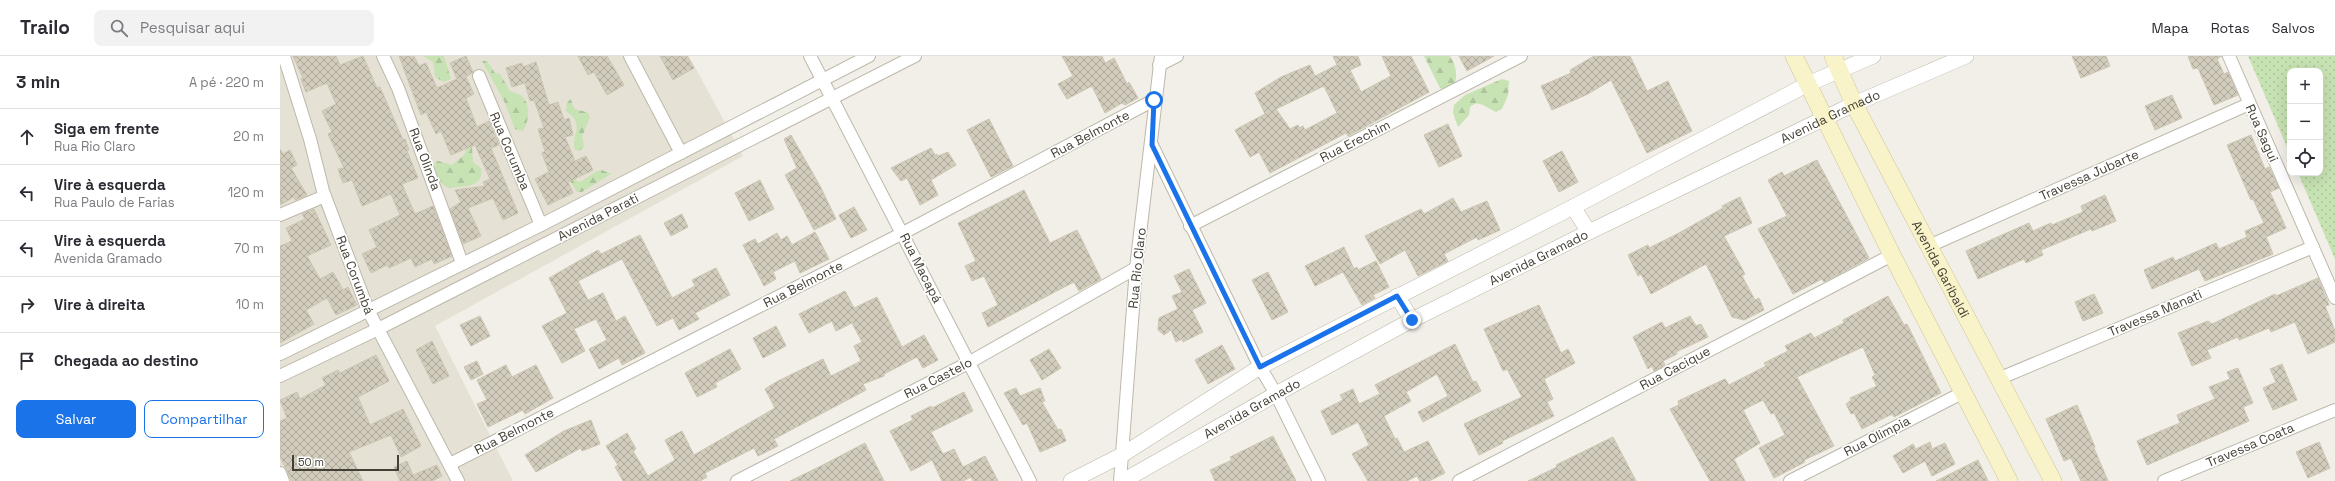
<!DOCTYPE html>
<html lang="pt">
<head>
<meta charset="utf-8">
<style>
  body { margin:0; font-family:"Space Grotesk",sans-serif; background:#f2f2f3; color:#2b2b33 }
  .controls { position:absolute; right:12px; top:12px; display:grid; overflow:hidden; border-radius:8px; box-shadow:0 4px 16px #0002 }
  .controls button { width:36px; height:36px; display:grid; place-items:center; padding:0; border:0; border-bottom:1px solid #e1e1e2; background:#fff; color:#2b2b33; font:20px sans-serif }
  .scale { position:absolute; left:12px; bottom:10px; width:107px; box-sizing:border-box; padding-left:4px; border:2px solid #444036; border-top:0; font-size:11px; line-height:14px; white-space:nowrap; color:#444036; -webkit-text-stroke:3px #fff; paint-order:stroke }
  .stop { position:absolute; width:12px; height:12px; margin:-9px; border:3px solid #1a73e8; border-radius:50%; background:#fff }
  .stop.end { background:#1a73e8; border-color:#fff; box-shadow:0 1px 4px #0008 }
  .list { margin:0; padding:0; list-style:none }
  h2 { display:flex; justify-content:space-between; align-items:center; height:52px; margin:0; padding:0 16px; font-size:17px }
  h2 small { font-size:13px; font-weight:400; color:#7c7c81 }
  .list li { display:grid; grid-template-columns:26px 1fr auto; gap:12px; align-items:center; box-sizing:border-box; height:56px; padding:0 16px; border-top:1px solid #e1e1e2 }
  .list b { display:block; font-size:15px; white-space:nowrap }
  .list p { margin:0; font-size:13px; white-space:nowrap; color:#7c7c81 }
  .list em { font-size:13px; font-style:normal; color:#7c7c81 }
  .actions { display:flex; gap:8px; padding:12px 16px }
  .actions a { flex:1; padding:9px 0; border:1px solid #1a73e8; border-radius:8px; text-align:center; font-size:14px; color:#1a73e8 }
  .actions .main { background:#1a73e8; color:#fff }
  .icon { flex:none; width:22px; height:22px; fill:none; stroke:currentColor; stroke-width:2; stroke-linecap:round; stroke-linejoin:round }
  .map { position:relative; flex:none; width:2055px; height:425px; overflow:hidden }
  header { display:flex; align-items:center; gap:24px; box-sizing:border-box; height:56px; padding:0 20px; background:#fff; border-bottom:1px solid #e1e1e2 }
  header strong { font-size:19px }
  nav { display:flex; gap:22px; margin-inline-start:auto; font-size:14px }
  .search { width:280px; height:36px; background:#f2f2f3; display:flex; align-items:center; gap:10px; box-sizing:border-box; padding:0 14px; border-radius:8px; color:#7c7c81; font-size:15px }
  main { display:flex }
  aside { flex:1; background:#fff }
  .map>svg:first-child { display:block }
  .residential { fill:#e5e2d5 }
  .grass { fill:url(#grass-dots) }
  .forest { fill:url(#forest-firs) }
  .building { fill:url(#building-cross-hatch); stroke:#ccc5b1; fill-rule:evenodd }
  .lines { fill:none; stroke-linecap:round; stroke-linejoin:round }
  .minor-casing { stroke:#bcb8aa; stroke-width:14 }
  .tertiary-casing { stroke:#bcb8aa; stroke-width:16 }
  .secondary-casing { stroke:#cdc59a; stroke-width:18 }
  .minor { stroke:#fff; stroke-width:12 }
  .tertiary { stroke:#fff; stroke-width:15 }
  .secondary { stroke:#f9f3c9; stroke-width:17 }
  .route { stroke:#1a73e8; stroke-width:5 }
  .labels { text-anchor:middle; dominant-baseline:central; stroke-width:3.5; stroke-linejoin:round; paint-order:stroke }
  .street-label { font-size:13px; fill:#444036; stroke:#fff }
</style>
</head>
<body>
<header>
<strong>Trailo</strong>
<div class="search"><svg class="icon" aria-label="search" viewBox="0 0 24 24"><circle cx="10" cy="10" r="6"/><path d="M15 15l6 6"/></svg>Pesquisar aqui</div>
<nav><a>Mapa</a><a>Rotas</a><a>Salvos</a></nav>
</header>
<main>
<aside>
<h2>3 min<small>A pé · 220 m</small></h2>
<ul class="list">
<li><svg class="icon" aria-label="ahead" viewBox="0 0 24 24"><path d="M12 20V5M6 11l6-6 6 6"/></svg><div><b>Siga em frente</b><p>Rua Rio Claro</p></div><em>20 m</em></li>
<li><svg class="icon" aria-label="left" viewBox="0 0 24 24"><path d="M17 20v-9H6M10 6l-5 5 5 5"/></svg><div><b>Vire à esquerda</b><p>Rua Paulo de Farias</p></div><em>120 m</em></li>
<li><svg class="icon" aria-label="left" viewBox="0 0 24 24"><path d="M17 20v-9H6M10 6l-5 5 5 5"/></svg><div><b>Vire à esquerda</b><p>Avenida Gramado</p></div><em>70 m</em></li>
<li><svg class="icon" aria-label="right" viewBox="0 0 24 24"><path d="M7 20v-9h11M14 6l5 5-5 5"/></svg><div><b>Vire à direita</b></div><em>10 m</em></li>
<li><svg class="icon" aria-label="arrive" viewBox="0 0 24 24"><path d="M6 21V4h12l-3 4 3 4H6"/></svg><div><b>Chegada ao destino</b></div></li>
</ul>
<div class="actions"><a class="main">Salvar</a><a>Compartilhar</a></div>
</aside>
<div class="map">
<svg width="2055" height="425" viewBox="0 0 2055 425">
  <defs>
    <pattern id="grass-dots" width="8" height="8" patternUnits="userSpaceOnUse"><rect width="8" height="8" fill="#c7e2b3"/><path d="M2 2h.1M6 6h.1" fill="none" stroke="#acc39b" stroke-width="1.8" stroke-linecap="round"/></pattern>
    <pattern id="forest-firs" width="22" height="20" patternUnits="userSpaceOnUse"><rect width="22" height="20" fill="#c7e2b3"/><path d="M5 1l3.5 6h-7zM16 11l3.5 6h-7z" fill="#acc39b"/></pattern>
    <pattern id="building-cross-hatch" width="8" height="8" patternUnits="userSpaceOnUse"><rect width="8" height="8" fill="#d2ccbd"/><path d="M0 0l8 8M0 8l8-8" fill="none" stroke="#aca79a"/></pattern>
  </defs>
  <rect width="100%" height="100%" fill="#f1efe7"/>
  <polygon class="residential" points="8,0 409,0 463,100 155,270 233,425 0,425 0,4"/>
  <polygon class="grass" points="1968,0 2055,0 2055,203 2018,117 2040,117 2040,15 2010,15 2010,98"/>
  <g class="forest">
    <polygon points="143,0 164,0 171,23 164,26 155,21 153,6"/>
    <path d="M 1144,0 L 1170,0 C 1176,10 1178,19 1174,30 L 1167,34 L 1160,32 Z"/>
    <path d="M 202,5 L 207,5 L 215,17 L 220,18 L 230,35 C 233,37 237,37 239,38 C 252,45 249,66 243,75 L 235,73 L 224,45 Z"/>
    <polygon points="1222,23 1229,25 1228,39 1222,53 1216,56 1203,49 1196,47 1190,51 1189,59 1178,71 1173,57 1174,49 1185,39"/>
    <path d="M 291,43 C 293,55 297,54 307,56 L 310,61 L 302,81 L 304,90 L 300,95 L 295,94 C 290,78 307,70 286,55 L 287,46 Z"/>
    <path d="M 188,89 L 192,91 L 193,106 L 201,112 C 204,127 190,131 178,131 C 174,131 170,133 166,131 C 159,126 155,115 154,108 L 158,105 L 172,109 L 184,99 Z"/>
    <polygon points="322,114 331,118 302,136 297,136 289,123 294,120 296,124 300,126 317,115"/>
  </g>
  <g class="building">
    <polygon points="13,0 56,0 60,9 83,0 97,32 100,31 123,84 125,83 129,94 127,95 138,122 122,128 135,158 153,150 172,200 154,208 152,203 135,211 131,202 109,212 107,209 91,217 82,198 97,191 89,174 120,159 111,138 82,150 72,124 63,127 58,113 64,112 48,78 52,76 42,55 56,48 47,27 26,36 21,23 23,22"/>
    <polygon points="119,0 134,0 139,10 146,7 157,32 177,23 170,7 186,0 193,16 186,21 194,38 186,42 197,71 209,65 219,89 211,92 238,157 223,164 213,142 188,152 201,180 183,188 170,153 181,146 175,134 205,130 203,126 210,123 195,89 171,99 161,75 156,78 146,56 141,59"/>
    <polygon points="298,0 327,0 344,29 327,39 314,16 308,19"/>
    <polygon points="380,0 407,0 414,12 393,24"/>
    <polygon points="782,0 822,0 825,7 834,2 847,28 849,26 858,42 845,49 842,47 825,57 812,30 787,43 778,28 793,20"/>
    <path d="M 1053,0 L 1078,0 L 1081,9 L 1070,14 L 1081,36 L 1111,20 L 1102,0 L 1131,0 L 1149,36 L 1068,80 L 1066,77 L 990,117 L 979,96 L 970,101 L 955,74 L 985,58 L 975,37 L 1001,21 L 1030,9 L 1035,20 L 1057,9 ZM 1044,30 L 1057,57 L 1025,74 L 1023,70 L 1019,72 L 1018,69 L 1010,73 L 996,53 Z"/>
    <polygon points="1179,0 1214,0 1187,15"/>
    <polygon points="1314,0 1350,0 1367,35 1388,25 1412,75 1367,97 1331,24 1308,38 1272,54 1261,30 1291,17 1290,14"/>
    <polygon points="1792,0 1826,0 1830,10 1801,22"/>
    <polygon points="1908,0 1942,0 1937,3 1944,18 1948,16 1958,39 1934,49 1918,12 1913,13"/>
    <polygon points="256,6 269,49 278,46 284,64 289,62 293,79 285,81 295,105 306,100 313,114 288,126 293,137 268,149 255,123 269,116 262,97 265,95 258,73 264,72 254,44 250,45 245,27 232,31 226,12 242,7 243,11"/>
    <polygon points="1892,39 1902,62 1875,74 1865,50"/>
    <polygon points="709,63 733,110 711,121 687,74"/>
    <polygon points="1168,68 1182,100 1159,111 1144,79"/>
    <polygon points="511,79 540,130 556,163 534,174 505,119 517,112 504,83"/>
    <polygon points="1971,79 1985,113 1989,111 1999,132 1990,136 2006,172 1986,181 1993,198 1925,225 1919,213 1872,233 1864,214 1893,201 1895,205 1936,187 1939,193 1967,181 1965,175 1984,167 1973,143 1971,144 1947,89"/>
    <polygon points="651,92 655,99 657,98 658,100 668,96 676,109 651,124 658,139 640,149 627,122 621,125 611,112"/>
    <polygon points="0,93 3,98 10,94 17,109 11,112 27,139 15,144 14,141 0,149"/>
    <polygon points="1282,95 1298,126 1279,136 1263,105"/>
    <polygon points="1537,104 1589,202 1544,226 1542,223 1513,238 1478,173 1507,160 1488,124 1502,116 1504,120"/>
    <polygon points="480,124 494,153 469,165 455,137"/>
    <polygon points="744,134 770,187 797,174 821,223 799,235 794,226 708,271 702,257 718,249 704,220 692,225 685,210 696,205 678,167"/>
    <polygon points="1825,139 1836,165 1812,175 1811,173 1761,194 1763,199 1746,207 1744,203 1698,223 1686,195 1749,167 1753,175 1771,167 1772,169 1803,156 1801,150"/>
    <polygon points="1460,141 1472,167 1444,180 1465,218 1462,220 1475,244 1479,242 1484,254 1464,264 1452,261 1426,208 1371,238 1361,218 1358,220 1348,199 1368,189 1369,192 1399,177 1443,152 1442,150"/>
    <polygon points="1173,142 1181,156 1207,145 1220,174 1198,184 1197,181 1164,198 1168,205 1138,220 1125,194 1100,208 1085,180 1141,153 1144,158"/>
    <polygon points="574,151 587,174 571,182 559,159"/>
    <polygon points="34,153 51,189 27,200 40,223 53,216 63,234 68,231 77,249 56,259 47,242 26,254 34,268 0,287 0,190 12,185 6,172 25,163 22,158"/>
    <polygon points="402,158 408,171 391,180 384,167"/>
    <polygon points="535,176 549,203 520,217 515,205 493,216 496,223 484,230 463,189 475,183 478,188 497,177 501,184 507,180 512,189"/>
    <polygon points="360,179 392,242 415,230 412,224 436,212 450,239 415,257 419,263 399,274 393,262 377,270 342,203 298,225 308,244 323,237 336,265 345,260 365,297 342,309 339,302 319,313 309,293 327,284 316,263 294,273 305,295 282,307 262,270 287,257 269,222 318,194 321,198"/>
    <polygon points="1064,191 1074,213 1077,211 1078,214 1096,205 1109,231 1093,239 1095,242 1082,249 1063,216 1035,230 1025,210"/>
    <polygon points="909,213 926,247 912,254 923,276 903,286 902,283 896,286 891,274 884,279 878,274 879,262 898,253 892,240 902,236 894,220"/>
    <polygon points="988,216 1008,256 992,264 972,224"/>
    <polygon points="2038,222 2049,249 2045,250 2055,275 2055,286 2028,298 2015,266 1991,276 1989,272 1959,284 1958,281 1927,294 1931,302 1912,310 1898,277 1928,265 1932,268 1995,238 1996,240"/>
    <polygon points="565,235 574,252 597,241 622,291 644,279 658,304 643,312 637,301 604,318 604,320 583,328 586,334 494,383 498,390 478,400 474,392 425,417 427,421 420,425 343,425 335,411 338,409 326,390 347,377 356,393 353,395 368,420 395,404 385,384 402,375 414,399 495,352 485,333 498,325 543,303 551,320 581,305 574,290 582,286 572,267 556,275 552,265 529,277 519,258"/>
    <polygon points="1814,238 1823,257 1803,265 1795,246"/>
    <polygon points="1608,240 1624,269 1627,268 1661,337 1614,361 1612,358 1582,373 1574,357 1571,358 1566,348 1571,344 1570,342 1597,330 1592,321 1595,319 1583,291 1517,321 1554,390 1524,404 1525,406 1494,422 1479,392 1505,379 1494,357 1491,358 1483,344 1463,354 1480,387 1454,403 1465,425 1430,425 1390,353 1399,349 1398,345 1445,323 1449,329 1486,310 1484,307 1508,295 1505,290 1531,277 1534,282 1564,267 1563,264"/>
    <polygon points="1259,249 1281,297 1288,293 1295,307 1264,323 1273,343 1267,346 1274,360 1222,385 1223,387 1199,399 1184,368 1242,341 1227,313 1223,315 1204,273"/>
    <polygon points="200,260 210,280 191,290 180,269"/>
    <polygon points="1410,260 1416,270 1421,268 1428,281 1396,296 1397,298 1383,305 1385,309 1374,315 1372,310 1368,313 1353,281 1382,266 1385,272"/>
    <polygon points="496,270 506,290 483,302 473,282"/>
    <polygon points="152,285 169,320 153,328 136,294"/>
    <polygon points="1175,288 1193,326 1196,325 1201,335 1143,366 1138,356 1168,340 1157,318 1126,336 1131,345 1104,360 1115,383 1117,382 1124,396 1148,385 1165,417 1149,425 1140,425 1137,420 1127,425 1088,425 1072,398 1089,389 1078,366 1052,379 1041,355 1063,344 1060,339 1073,333 1079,348 1100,338 1095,329"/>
    <polygon points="942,289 955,313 928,328 915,304"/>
    <polygon points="450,293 461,313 435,327 437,331 417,341 405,317"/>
    <polygon points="769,293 781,312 762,324 750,304"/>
    <polygon points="96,299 109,325 78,341 90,369 123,353 141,390 121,401 111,379 69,396 83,425 12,425 0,401 0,365 7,362 0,344 17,336 20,343 46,329 42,322 58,314 60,317"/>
    <polygon points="197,305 203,318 191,324 184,311"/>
    <polygon points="2002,308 2017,344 1993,354 1983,332 1996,326 1990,313"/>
    <polygon points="226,309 232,321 256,309 273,342 245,358 243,354 208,371 197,348 207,344 197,324"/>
    <polygon points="1958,312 1973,347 1963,351 1969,365 1867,409 1857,385 1900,367 1897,359 1935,343 1929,331 1950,323 1947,316"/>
    <polygon points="736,332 740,340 760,332 765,345 762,346 778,374 781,373 786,385 760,396 747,367 743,369 724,337"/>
    <polygon points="684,336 693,355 651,376 663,398 674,393 683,411 705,400 718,425 693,425 691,421 683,425 662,425 652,404 631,415 610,375 633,364 631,360 651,350 652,352"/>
    <polygon points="1797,349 1815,391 1814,392 1828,425 1801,425 1791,402 1784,405 1766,363"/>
    <polygon points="311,364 320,388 302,395 301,392 256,416 245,399 284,375"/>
    <polygon points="993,380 1016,425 935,425 930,414 952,404 950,401"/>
    <polygon points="1333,381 1356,425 1248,425 1277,411 1276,409"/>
    <polygon points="1650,386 1652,393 1665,387 1675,408 1652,420 1645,405 1623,417 1613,400 1633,388 1636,393"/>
    <polygon points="2039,386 2050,412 2028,422 2016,396"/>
    <polygon points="585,387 604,425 510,425 541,410"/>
    <polygon points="1698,404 1708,425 1656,425"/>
    <polygon points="127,405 133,419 157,409 162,420 152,425 120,425 114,411"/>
  </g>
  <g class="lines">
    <defs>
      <g id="minor">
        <polyline points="4,0 30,83 43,135 88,254 178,425"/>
        <polyline points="103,0 118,32 182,207"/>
        <polyline points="350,0 401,97"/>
        <polyline points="530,0 750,425"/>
        <polyline points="1949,0 2055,242"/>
        <polyline points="879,9 897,0"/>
        <polyline points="199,20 261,169"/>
        <polyline points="872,89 980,311 996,338 1039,425"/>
        <polyline points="0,159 45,140"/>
        <polyline points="910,170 1241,0"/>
        <polyline points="1649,190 1969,48"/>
        <polyline points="0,298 261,169 589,0"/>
        <polyline points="0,320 98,273 635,0"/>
        <polyline points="1718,323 2033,191"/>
        <polyline points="170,408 623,177 874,44"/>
        <polyline points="0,417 3,425"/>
        <polyline points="457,425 690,306 856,212"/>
        <polyline points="840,425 856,212 881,0"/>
        <polyline points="1179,425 1612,199"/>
        <polyline points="1510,425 1684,336"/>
        <polyline points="1884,425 2055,354"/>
      </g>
      <g id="tertiary">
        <polyline points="1293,151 1309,176"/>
        <polyline points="1117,240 1132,264"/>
        <polyline points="791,425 842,399 980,311 1293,151 1528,28 1593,0"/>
        <path id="s1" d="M 843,425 L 996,338 L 1132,264 L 1309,176 L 1574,48 L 1686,0"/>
      </g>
      <g id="secondary">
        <polyline points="1514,0 1612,199 1729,425"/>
        <path id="s2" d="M 1553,0 L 1574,48 L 1773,425"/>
      </g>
    </defs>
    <use href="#minor" class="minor-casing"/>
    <use href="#tertiary" class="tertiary-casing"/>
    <use href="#secondary" class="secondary-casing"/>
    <use href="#minor" class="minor"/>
    <use href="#tertiary" class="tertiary"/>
    <use href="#secondary" class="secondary"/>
  </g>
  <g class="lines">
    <polyline class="route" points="874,44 872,89 980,311 1117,240 1132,264"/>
  </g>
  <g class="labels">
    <g class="street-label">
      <text stroke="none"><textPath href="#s1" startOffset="796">Avenida Gramado</textPath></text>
      <text transform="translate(1982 77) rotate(66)">Rua Sagui</text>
      <text transform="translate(810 78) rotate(-28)">Rua Belmonte</text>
      <text transform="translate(1075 85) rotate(-27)">Rua Erechim</text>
      <text transform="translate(230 95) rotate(67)">Rua Corumba</text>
      <text transform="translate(145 103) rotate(69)">Rua Olinda</text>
      <text transform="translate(1809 119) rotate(-24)">Travessa Jubarte</text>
      <text transform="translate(318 161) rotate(-27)">Avenida Parati</text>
      <text stroke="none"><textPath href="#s1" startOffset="472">Avenida Gramado</textPath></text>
      <text transform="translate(641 212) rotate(63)">Rua Macapá</text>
      <text transform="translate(857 212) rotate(-84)">Rua Rio Claro</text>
      <text stroke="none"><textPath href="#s2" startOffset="239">Avenida Garibaldi</textPath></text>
      <text transform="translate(75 219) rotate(69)">Rua Corumbá</text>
      <text transform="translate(523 228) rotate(-27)">Rua Belmonte</text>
      <text transform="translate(1875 257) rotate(-23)">Travessa Manati</text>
      <text transform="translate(1395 312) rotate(-28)">Rua Cacique</text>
      <text transform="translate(658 322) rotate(-27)">Rua Castelo</text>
      <text stroke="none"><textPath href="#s1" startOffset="148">Avenida Gramado</textPath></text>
      <text transform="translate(234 375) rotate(-27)">Rua Belmonte</text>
      <text transform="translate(1597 380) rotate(-27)">Rua Olimpia</text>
      <text transform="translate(1970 389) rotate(-23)">Travessa Coata</text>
    </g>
  </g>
</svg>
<div class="controls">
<button>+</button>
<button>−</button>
<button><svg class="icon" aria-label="locate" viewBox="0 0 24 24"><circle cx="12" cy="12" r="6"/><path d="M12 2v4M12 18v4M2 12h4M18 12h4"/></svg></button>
</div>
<div class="scale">50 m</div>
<div class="stop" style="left:874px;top:44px"></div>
<div class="stop end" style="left:1132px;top:264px"></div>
</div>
</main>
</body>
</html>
